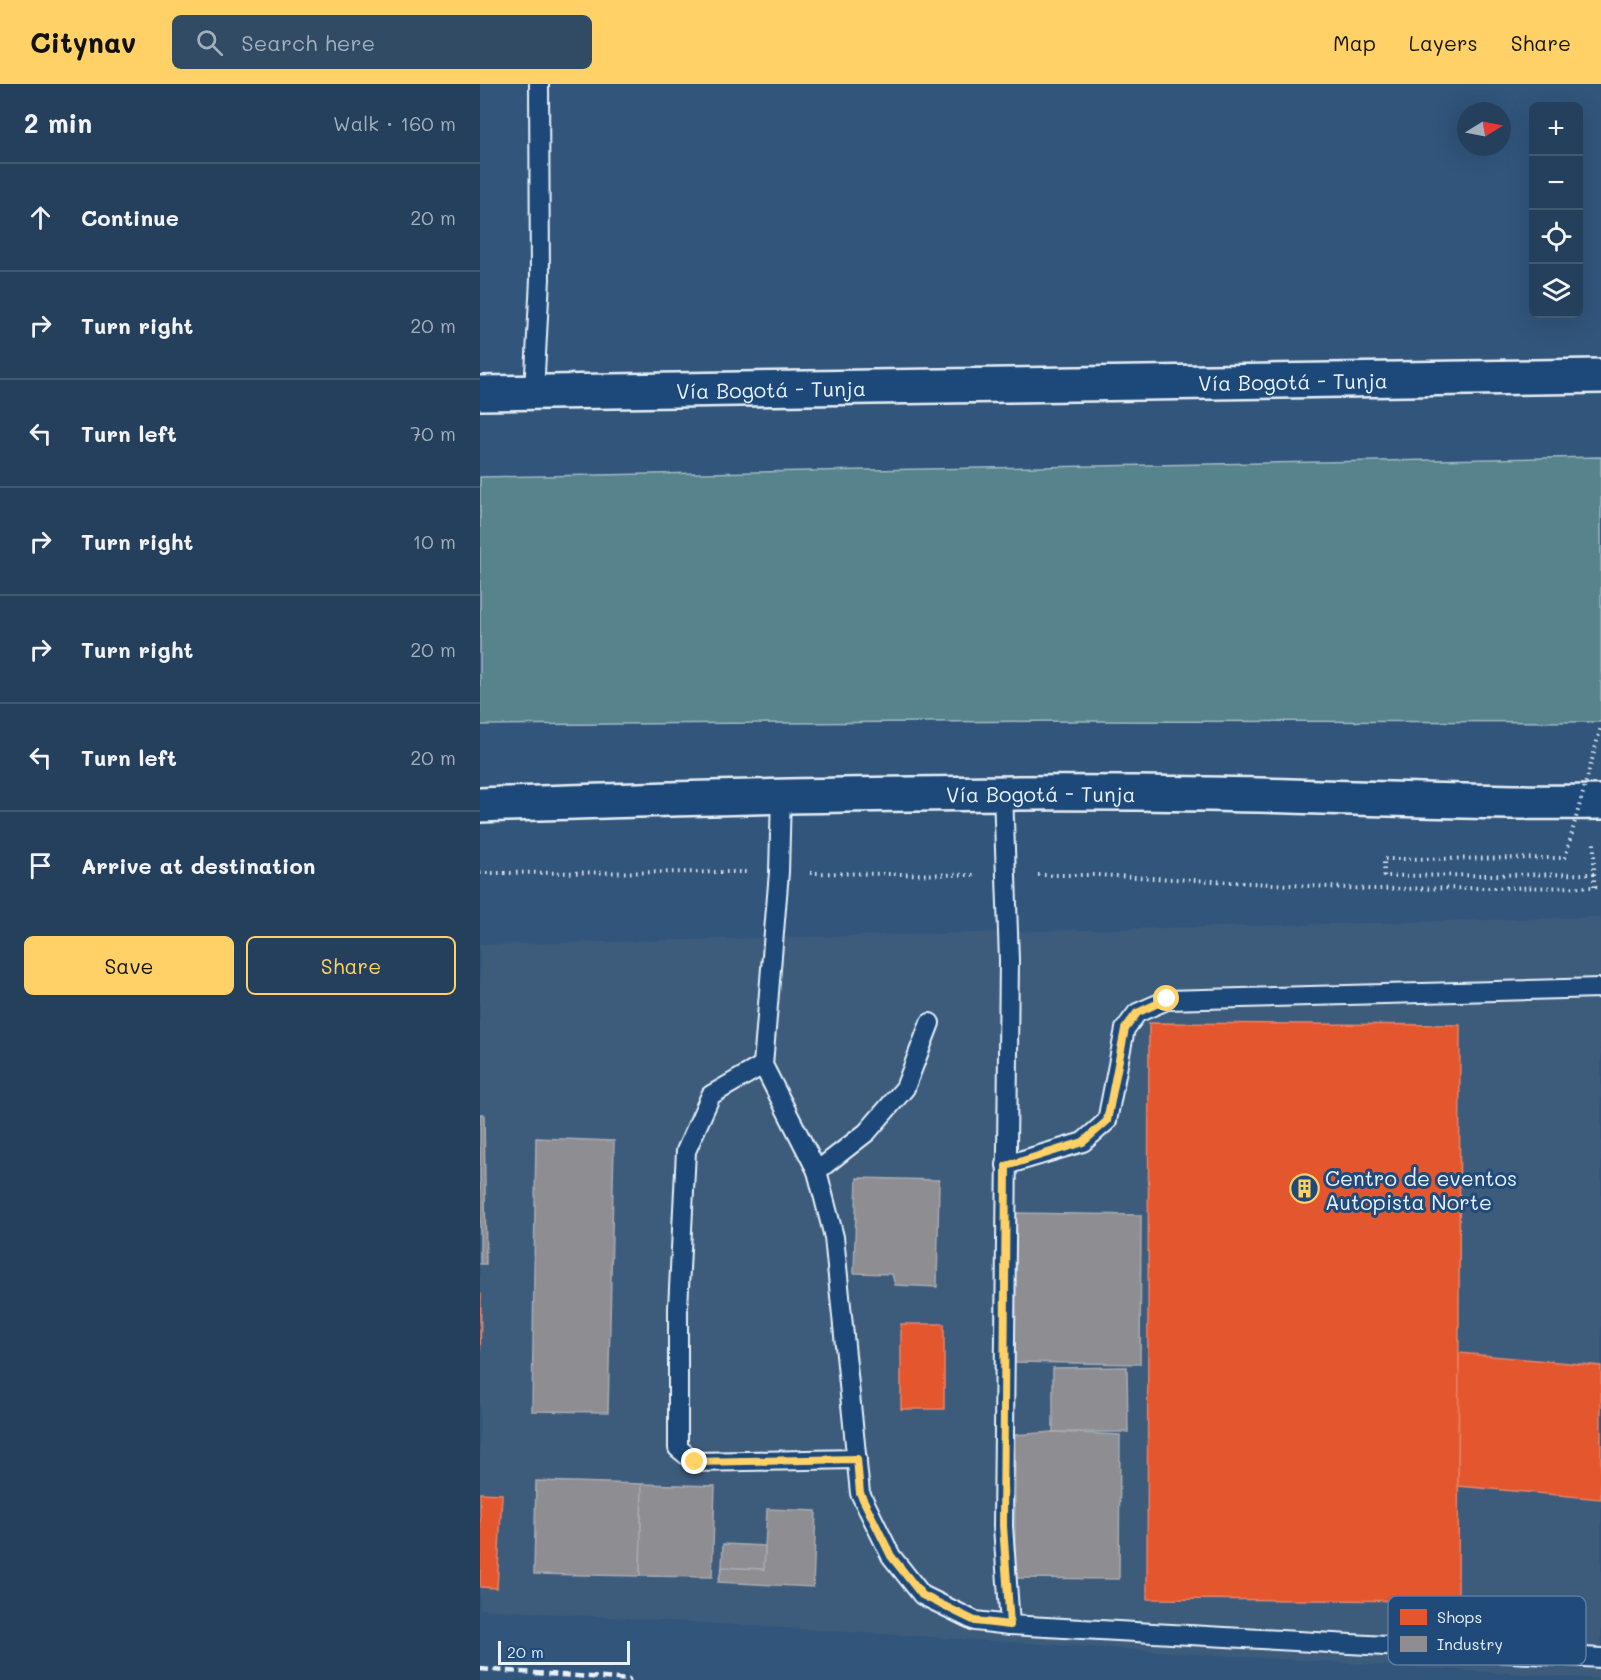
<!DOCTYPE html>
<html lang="en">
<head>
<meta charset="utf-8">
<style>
  body { margin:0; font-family:Mali,sans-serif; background:#314b65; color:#f1f3f6 }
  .controls { position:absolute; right:18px; top:18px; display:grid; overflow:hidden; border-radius:9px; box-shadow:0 6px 24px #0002 }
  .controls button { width:54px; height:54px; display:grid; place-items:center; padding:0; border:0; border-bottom:2px solid #425972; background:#25405c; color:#f1f3f6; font:30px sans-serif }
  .compass { position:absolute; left:977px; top:18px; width:54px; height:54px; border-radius:50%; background:#25405c; box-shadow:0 6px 24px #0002; rotate:80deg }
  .scale { position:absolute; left:18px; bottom:15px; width:132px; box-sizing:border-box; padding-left:6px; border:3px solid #e8f1f8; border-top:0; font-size:16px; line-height:21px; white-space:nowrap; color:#e8f1f8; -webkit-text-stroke:4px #1f4a7a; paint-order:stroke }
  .stop { position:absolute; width:18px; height:18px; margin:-14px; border:4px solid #ffd166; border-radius:50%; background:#fff }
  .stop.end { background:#ffd166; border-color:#fff; box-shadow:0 2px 6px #0008 }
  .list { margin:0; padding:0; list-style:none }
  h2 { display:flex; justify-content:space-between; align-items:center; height:78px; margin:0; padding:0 24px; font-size:26px }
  h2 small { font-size:20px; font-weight:400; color:#a3afbb }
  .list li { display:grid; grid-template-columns:39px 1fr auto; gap:18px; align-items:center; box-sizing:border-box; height:108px; padding:0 24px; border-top:2px solid #425972 }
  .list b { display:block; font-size:22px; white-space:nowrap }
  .list em { font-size:20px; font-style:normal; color:#a3afbb }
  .actions { display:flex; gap:12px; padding:18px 24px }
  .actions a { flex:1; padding:14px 0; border:2px solid #ffd166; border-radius:9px; text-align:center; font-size:21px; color:#ffd166 }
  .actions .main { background:#ffd166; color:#111 }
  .icon { flex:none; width:33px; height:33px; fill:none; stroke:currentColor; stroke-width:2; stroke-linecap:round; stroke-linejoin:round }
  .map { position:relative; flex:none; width:1121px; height:1596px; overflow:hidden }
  header { display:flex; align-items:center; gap:36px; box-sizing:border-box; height:84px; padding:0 30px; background:#ffd166; color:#111 }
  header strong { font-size:28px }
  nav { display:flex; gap:33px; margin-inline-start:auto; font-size:21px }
  .search { width:420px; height:54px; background:#314b65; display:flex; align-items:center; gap:15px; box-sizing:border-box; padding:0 21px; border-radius:9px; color:#a3afbb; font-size:22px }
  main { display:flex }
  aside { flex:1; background:#25405c }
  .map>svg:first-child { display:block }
  .built { fill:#3e5c7c }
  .green { fill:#57838c; stroke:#a0bac2; stroke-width:1.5 }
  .shops { fill:#e4572e; stroke:#e5856b; stroke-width:1.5 }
  .industry { fill:#8d8d92; stroke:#a8abb1; stroke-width:1.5 }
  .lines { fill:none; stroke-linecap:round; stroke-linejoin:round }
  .service-casing { stroke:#e8f1f8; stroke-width:22 }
  .trunk-casing { stroke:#e8f1f8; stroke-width:38 }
  .path { stroke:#e8f1f8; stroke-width:4; stroke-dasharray:1.5 4.5; stroke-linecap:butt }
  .service { stroke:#1f4a7a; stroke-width:18 }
  .trunk { stroke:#1f4a7a; stroke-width:33 }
  .rail { stroke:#e8f1f8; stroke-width:4.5; stroke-dasharray:9 4.5; stroke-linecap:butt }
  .path-bridge { stroke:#e8f1f8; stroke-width:4; stroke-dasharray:1.5 4.5; stroke-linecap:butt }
  .route { stroke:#ffd166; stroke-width:8 }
  .labels { text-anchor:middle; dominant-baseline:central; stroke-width:6; stroke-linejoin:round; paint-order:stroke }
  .street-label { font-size:21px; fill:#e8f1f8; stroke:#1f4a7a }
  .poi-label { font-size:21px; fill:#e8f1f8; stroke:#1f4a7a; text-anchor:start }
  .key { fill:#1f4a7a; stroke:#5b7ca0; stroke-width:1.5 }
  .key-label { font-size:16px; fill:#e8f1f8 }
</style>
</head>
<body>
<header>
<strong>Citynav</strong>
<div class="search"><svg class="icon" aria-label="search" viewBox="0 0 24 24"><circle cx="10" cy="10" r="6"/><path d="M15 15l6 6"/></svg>Search here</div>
<nav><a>Map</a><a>Layers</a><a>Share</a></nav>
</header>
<main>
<aside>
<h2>2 min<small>Walk · 160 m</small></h2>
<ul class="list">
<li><svg class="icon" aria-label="ahead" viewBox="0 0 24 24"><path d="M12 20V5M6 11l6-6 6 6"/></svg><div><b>Continue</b></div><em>20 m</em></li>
<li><svg class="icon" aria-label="right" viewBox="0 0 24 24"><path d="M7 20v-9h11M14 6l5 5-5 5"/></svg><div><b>Turn right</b></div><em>20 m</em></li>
<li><svg class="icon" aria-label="left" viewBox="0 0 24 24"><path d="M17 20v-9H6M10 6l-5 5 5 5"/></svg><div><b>Turn left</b></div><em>70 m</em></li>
<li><svg class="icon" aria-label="right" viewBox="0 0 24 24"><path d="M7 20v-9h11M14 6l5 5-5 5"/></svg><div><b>Turn right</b></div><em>10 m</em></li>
<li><svg class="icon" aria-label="right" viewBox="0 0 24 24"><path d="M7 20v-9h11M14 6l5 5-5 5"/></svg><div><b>Turn right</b></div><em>20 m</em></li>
<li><svg class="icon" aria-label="left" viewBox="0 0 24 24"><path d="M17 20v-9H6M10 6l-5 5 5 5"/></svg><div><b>Turn left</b></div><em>20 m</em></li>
<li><svg class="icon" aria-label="arrive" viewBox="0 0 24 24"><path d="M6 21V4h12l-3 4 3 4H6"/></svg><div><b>Arrive at destination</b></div></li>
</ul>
<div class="actions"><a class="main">Save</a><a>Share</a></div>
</aside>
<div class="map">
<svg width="1121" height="1596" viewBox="0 0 1121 1596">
  <rect width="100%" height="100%" fill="#31557b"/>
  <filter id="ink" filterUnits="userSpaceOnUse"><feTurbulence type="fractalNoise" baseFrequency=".0167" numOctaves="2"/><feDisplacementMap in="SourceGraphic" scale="12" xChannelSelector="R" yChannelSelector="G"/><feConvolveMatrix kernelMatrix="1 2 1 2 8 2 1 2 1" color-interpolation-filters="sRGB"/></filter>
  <g filter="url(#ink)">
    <polygon class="built" points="1121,833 1121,1595 0,1525 0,861"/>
    <polygon class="green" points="1121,373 1121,638 597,637 0,641 0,393"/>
    <g class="shops">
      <polygon points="669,939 980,941 978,1517 667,1515"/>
      <polygon points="0,1210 1,1210 0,1291"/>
      <rect x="421" y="1240" width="43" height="85"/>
      <polygon points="979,1269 1121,1282 1121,1415 978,1402"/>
      <polygon points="0,1409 22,1410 17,1504 0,1503"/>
    </g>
    <g class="industry">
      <polygon points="0,1030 4,1030 6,1180 0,1180"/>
      <polygon points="56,1054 134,1057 128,1328 52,1327"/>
      <polygon points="377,1094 459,1096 457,1203 415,1201 412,1190 374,1189"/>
      <polygon points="534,1129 661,1131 660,1280 532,1278"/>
      <polygon points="647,1283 648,1348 573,1348 573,1284"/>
      <polygon points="573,1348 640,1351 639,1495 535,1494 535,1351"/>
      <polygon points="56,1397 162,1400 160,1492 54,1490"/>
      <polygon points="162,1400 235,1402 232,1493 160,1492"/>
      <polygon points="287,1425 336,1427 333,1503 238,1498 242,1483 284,1485"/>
      <polygon points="243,1460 285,1462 284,1485 242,1483"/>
    </g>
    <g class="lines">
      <defs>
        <g id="service">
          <polyline points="54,308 60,195 59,0"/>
          <polyline points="523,709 529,876 523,1442 530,1541 1121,1574"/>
          <polyline points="301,711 299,788 283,981 337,1087 354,1153 380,1409 411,1472 442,1511 495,1537 530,1541"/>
          <polyline points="283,981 231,1011 206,1067 198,1224 198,1364 215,1378 377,1375"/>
          <polyline points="526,1081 603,1058 627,1037 645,945 657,929 687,916 1121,904"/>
          <polyline points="337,1087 387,1048 425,1004 450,939"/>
        </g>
        <g id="trunk">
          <path id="s1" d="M 0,309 L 1121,292"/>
          <path id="s2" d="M 0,721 C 242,713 484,706 727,710 C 858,712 989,720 1121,718"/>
        </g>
      </defs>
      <use href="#service" class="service-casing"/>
      <use href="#trunk" class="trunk-casing"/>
      <g class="path">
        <polyline points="0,789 266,788"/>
        <polyline points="330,789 494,791"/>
        <polyline points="558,791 616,791 888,805 1121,803"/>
        <polyline points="1114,803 1114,759"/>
      </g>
      <use href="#service" class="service"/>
      <use href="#trunk" class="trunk"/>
      <polyline class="rail" points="0,1585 151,1596"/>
      <polyline class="path-bridge" points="1114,790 904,792 904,775 1085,774 1121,643"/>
    </g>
  </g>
  <g class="lines" filter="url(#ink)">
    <polyline class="route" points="215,1378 377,1375 380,1409 411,1472 442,1511 495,1537 530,1541 523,1442 526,1082 603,1058 627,1037 645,945 657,929 687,915"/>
  </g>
  <defs>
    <symbol id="building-ring" viewBox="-11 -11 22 22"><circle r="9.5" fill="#1f4a7a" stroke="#ffd166" stroke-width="1.5"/><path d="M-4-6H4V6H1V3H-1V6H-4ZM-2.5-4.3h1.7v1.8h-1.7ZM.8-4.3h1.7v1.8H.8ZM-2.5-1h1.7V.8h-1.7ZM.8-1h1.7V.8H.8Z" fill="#ffd166"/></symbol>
  </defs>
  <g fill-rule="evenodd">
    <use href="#building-ring" x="808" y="1088" width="33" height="33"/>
  </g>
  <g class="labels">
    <g class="street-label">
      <text stroke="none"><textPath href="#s1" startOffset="813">Vía Bogotá - Tunja</textPath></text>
      <text stroke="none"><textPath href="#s1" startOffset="291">Vía Bogotá - Tunja</textPath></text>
      <text stroke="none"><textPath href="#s2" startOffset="561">Vía Bogotá - Tunja</textPath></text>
    </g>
    <g class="poi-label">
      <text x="845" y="1093">Centro de eventos<tspan x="845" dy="24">Autopista Norte</tspan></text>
    </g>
  </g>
  <rect x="908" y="1512" width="198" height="69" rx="9" class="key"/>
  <rect x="920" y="1525" width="27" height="16" fill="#e4572e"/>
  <rect x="920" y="1552" width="27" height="16" fill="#8d8d92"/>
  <g class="key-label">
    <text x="957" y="1539">Shops</text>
    <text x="957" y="1566">Industry</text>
  </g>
</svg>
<div class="controls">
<button>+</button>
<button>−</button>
<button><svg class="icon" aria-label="locate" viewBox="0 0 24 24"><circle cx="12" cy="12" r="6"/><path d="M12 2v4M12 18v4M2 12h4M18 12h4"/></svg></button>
<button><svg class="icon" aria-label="layers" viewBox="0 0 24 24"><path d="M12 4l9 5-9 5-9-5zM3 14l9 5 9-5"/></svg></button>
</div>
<svg class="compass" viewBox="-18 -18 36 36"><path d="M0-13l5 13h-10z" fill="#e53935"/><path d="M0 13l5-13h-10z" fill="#a3afbb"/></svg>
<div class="scale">20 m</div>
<div class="stop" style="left:687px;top:915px"></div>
<div class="stop end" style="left:215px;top:1378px"></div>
</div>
</main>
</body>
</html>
